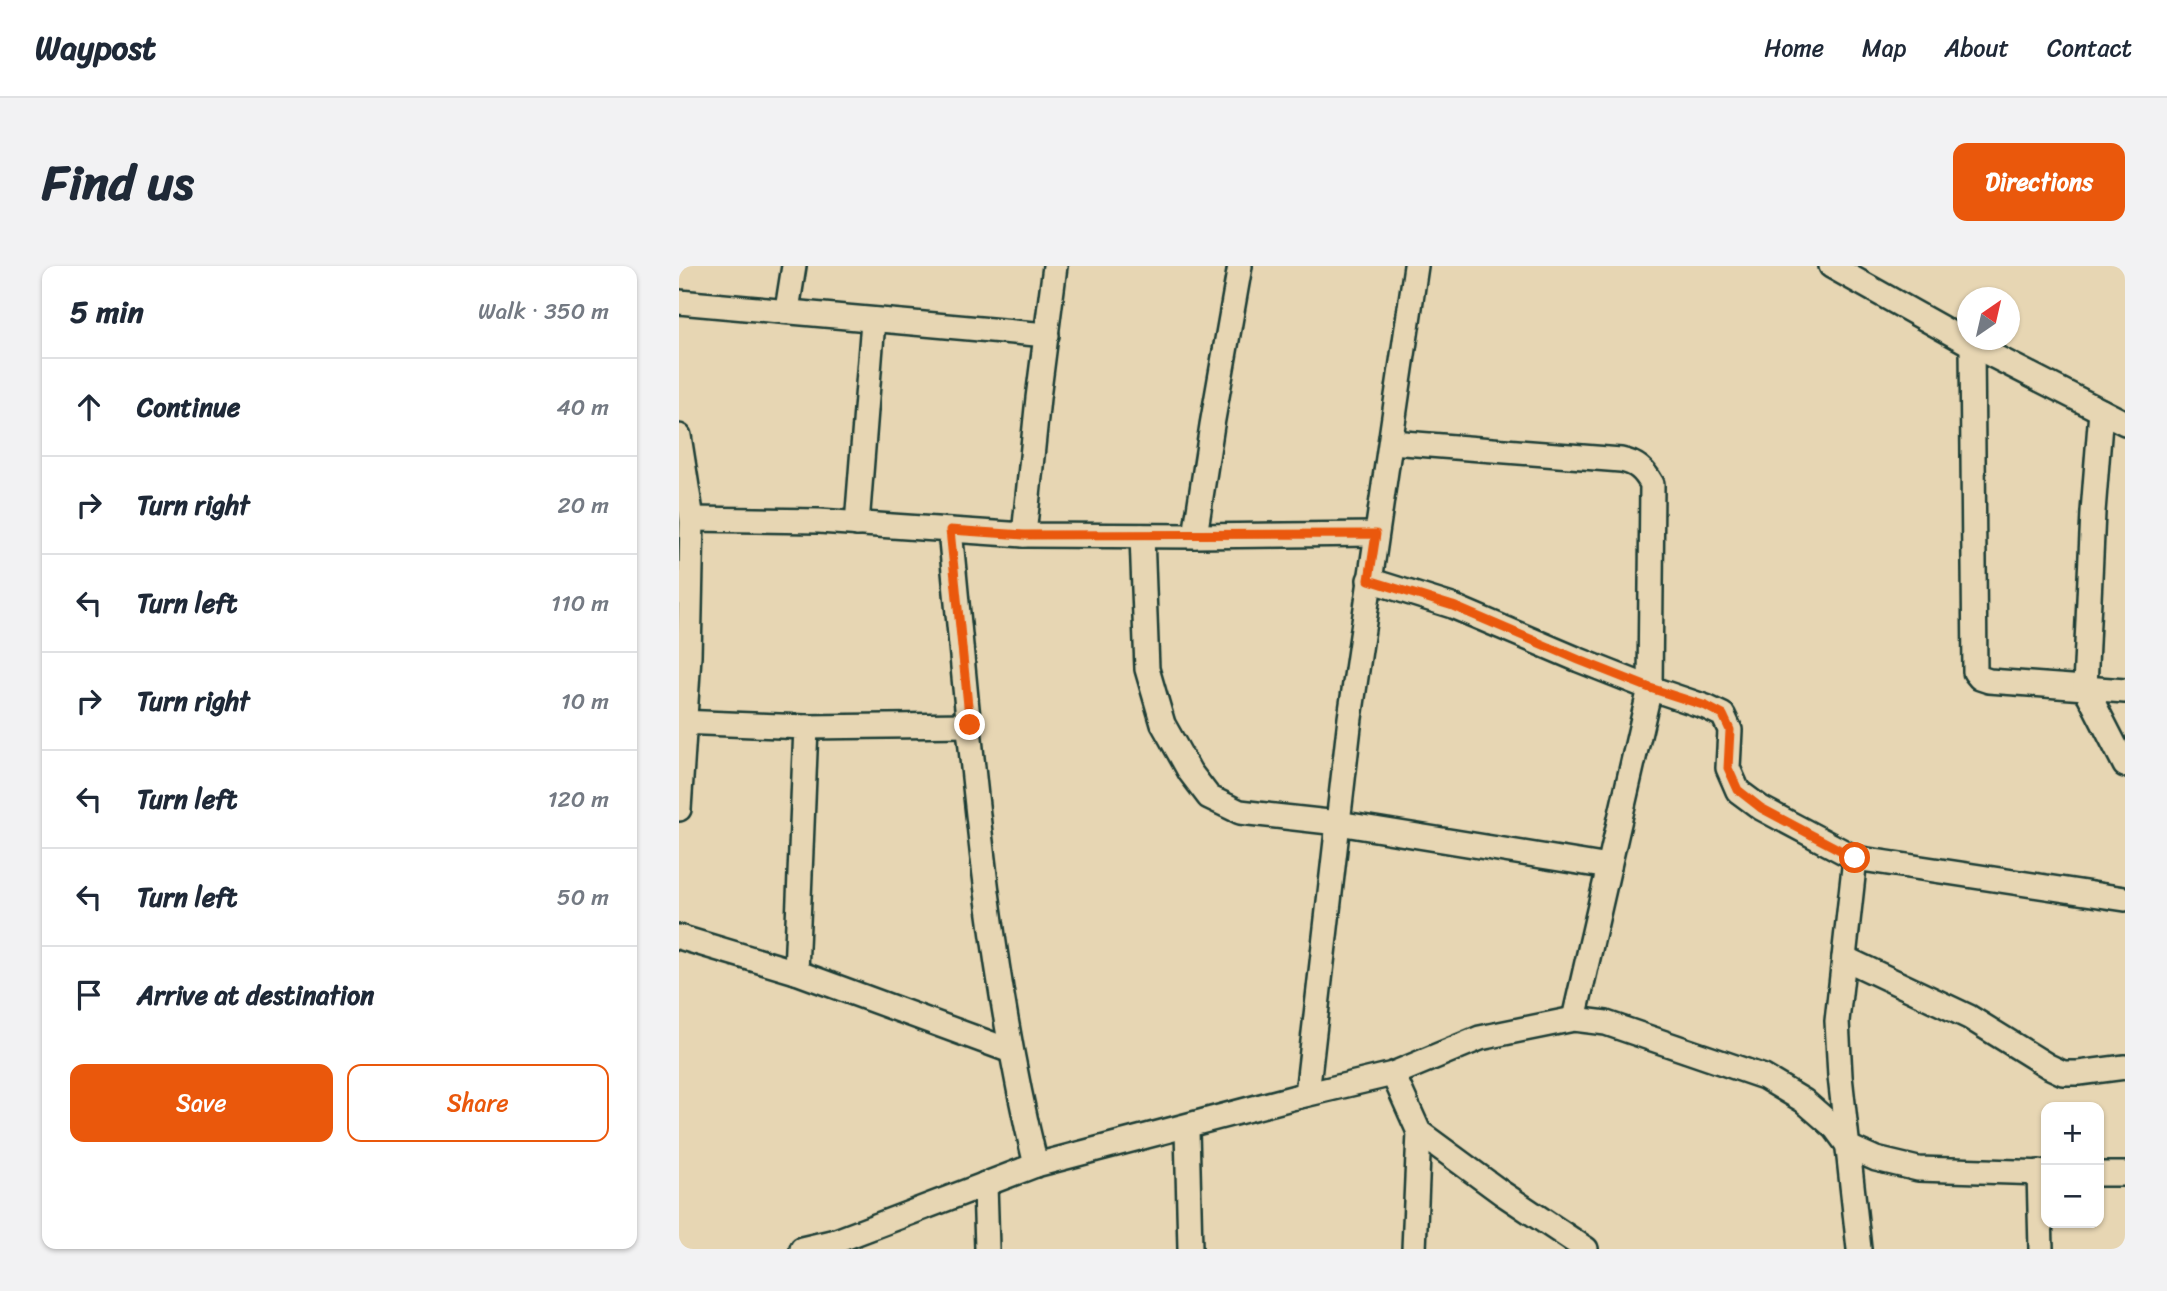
<!DOCTYPE html>
<html lang="en">
<head>
<meta charset="utf-8">
<style>
  body { margin:0; font-family:Sriracha,sans-serif; background:#f2f2f3; color:#1f2937 }
  .controls { position:absolute; right:21px; bottom:21px; display:grid; overflow:hidden; border-radius:14px; box-shadow:0 2px 5px #0004 }
  .controls button { width:63px; height:63px; display:grid; place-items:center; padding:0; border:0; border-bottom:2px solid #e0e1e3; background:#fff; color:#1f2937; font:35px sans-serif }
  .compass { position:absolute; left:1278px; top:21px; width:63px; height:63px; border-radius:50%; background:#fff; box-shadow:0 2px 5px #0004; rotate:34deg }
  .stop { position:absolute; width:21px; height:21px; margin:-16px; border:5px solid #ea580c; border-radius:50%; background:#fff }
  .stop.end { background:#ea580c; border-color:#fff; box-shadow:0 2px 7px #0008 }
  .list { margin:0; padding:0; list-style:none }
  h2 { display:flex; justify-content:space-between; align-items:center; height:91px; margin:0; padding:0 28px; font-size:30px }
  h2 small { font-size:23px; font-weight:400; color:#747a83 }
  .list li { display:grid; grid-template-columns:46px 1fr auto; gap:21px; align-items:center; box-sizing:border-box; height:98px; padding:0 28px; border-top:2px solid #e0e1e3 }
  .list b { display:block; font-size:26px; white-space:nowrap }
  .list em { font-size:23px; font-style:normal; color:#747a83 }
  .actions { display:flex; gap:14px; padding:21px 28px }
  .actions a { flex:1; padding:16px 0; border:2px solid #ea580c; border-radius:14px; text-align:center; font-size:24px; color:#ea580c }
  .actions .main { background:#ea580c; color:#fff }
  .icon { flex:none; width:38px; height:38px; fill:none; stroke:currentColor; stroke-width:2; stroke-linecap:round; stroke-linejoin:round }
  .map { position:relative; flex:none; width:1446px; height:983px; overflow:hidden; border-radius:14px }
  header { display:flex; align-items:center; gap:42px; box-sizing:border-box; height:98px; padding:0 35px; background:#fff; border-bottom:2px solid #e0e1e3 }
  header strong { font-size:33px }
  nav { display:flex; gap:38px; margin-inline-start:auto; font-size:24px }
  .intro { display:flex; align-items:center; justify-content:space-between; box-sizing:border-box; height:168px; padding:0 42px }
  h1 { margin:0; font-size:49px }
  .button { padding:18px 32px; border-radius:14px; background:#ea580c; color:#fff; font-size:24px; font-weight:700 }
  main { display:flex; gap:42px; padding:0 42px }
  aside { flex:1; background:#fff; border-radius:14px; box-shadow:0 2px 5px #0004 }
  .map>svg:first-child { display:block }
  .lines { fill:none; stroke-linecap:round; stroke-linejoin:round }
  .minor-casing { stroke:#1f3d34; stroke-width:28 }
  .minor { stroke:#e7d6b3; stroke-width:23 }
  .route { stroke:#ea580c; stroke-width:9 }
</style>
</head>
<body>
<header>
<strong>Waypost</strong>
<nav><a>Home</a><a>Map</a><a>About</a><a>Contact</a></nav>
</header>
<div class="intro"><h1>Find us</h1><a class="button">Directions</a></div>
<main>
<aside>
<h2>5 min<small>Walk · 350 m</small></h2>
<ul class="list">
<li><svg class="icon" aria-label="ahead" viewBox="0 0 24 24"><path d="M12 20V5M6 11l6-6 6 6"/></svg><div><b>Continue</b></div><em>40 m</em></li>
<li><svg class="icon" aria-label="right" viewBox="0 0 24 24"><path d="M7 20v-9h11M14 6l5 5-5 5"/></svg><div><b>Turn right</b></div><em>20 m</em></li>
<li><svg class="icon" aria-label="left" viewBox="0 0 24 24"><path d="M17 20v-9H6M10 6l-5 5 5 5"/></svg><div><b>Turn left</b></div><em>110 m</em></li>
<li><svg class="icon" aria-label="right" viewBox="0 0 24 24"><path d="M7 20v-9h11M14 6l5 5-5 5"/></svg><div><b>Turn right</b></div><em>10 m</em></li>
<li><svg class="icon" aria-label="left" viewBox="0 0 24 24"><path d="M17 20v-9H6M10 6l-5 5 5 5"/></svg><div><b>Turn left</b></div><em>120 m</em></li>
<li><svg class="icon" aria-label="left" viewBox="0 0 24 24"><path d="M17 20v-9H6M10 6l-5 5 5 5"/></svg><div><b>Turn left</b></div><em>50 m</em></li>
<li><svg class="icon" aria-label="arrive" viewBox="0 0 24 24"><path d="M6 21V4h12l-3 4 3 4H6"/></svg><div><b>Arrive at destination</b></div></li>
</ul>
<div class="actions"><a class="main">Save</a><a>Share</a></div>
</aside>
<div class="map">
<svg width="1446" height="983" viewBox="0 0 1446 983">
  <rect width="100%" height="100%" fill="#e7d6b3"/>
  <filter id="ink" filterUnits="userSpaceOnUse"><feTurbulence type="fractalNoise" baseFrequency=".0143" numOctaves="2"/><feDisplacementMap in="SourceGraphic" scale="14" xChannelSelector="R" yChannelSelector="G"/><feConvolveMatrix kernelMatrix="1 2 1 2 8 2 1 2 1" color-interpolation-filters="sRGB"/></filter>
  <g filter="url(#ink)">
    <g class="lines">
      <defs>
        <g id="minor">
          <polyline points="1152,0 1293,79 1446,157"/>
          <polyline points="0,36 368,69"/>
          <polyline points="108,44 115,0"/>
          <polyline points="1293,79 1296,406 1301,412 1310,415 1446,425"/>
          <polyline points="1422,145 1414,246 1406,421 1446,499"/>
          <polyline points="0,170 13,253 10,390 0,543"/>
          <path d="M 712,176 L 942,194 C 958,197 965,204 973,218 L 971,422 L 895,753"/>
          <polyline points="13,253 140,255 345,269 516,270 697,268"/>
          <polyline points="178,258 194,55"/>
          <path d="M 271,264 C 292,476 306,691 357,899"/>
          <polyline points="345,269 359,132 376,0"/>
          <polyline points="463,270 468,403 484,458 511,506 530,531 561,546 659,557 930,601"/>
          <polyline points="516,270 533,159 561,0"/>
          <polyline points="690,314 773,340 900,394 971,422 1027,441 1044,449 1051,464 1049,502 1059,525 1082,542 1176,592"/>
          <polyline points="0,456 127,461 117,706"/>
          <polyline points="127,461 291,459"/>
          <polyline points="0,671 117,706 332,785"/>
          <polyline points="1165,692 1290,751 1369,800 1384,807 1400,807 1446,801"/>
          <polyline points="714,808 740,866 823,927 907,983"/>
          <polyline points="617,831 714,808 801,772 895,753 927,757 1085,811 1125,835 1156,862 1170,881 1197,893 1239,903 1367,907"/>
          <polyline points="508,864 511,983"/>
          <polyline points="1360,906 1362,983"/>
          <polyline points="1420,908 1446,908"/>
          <polyline points="306,918 308,983"/>
          <polyline points="123,983 157,975 357,899 628,828 671,452 737,0"/>
          <polyline points="735,983 740,866"/>
          <polyline points="1180,983 1161,810 1158,755 1176,592 1446,633"/>
        </g>
      </defs>
      <use href="#minor" class="minor-casing"/>
      <use href="#minor" class="minor"/>
    </g>
  </g>
  <g class="lines" filter="url(#ink)">
    <polyline class="route" points="291,459 271,264 345,269 697,268 690,314 774,340 900,394 971,422 1027,440 1044,449 1051,464 1049,502 1059,524 1082,542 1176,592"/>
  </g>
</svg>
<div class="controls">
<button>+</button>
<button>−</button>
</div>
<svg class="compass" viewBox="-18 -18 36 36"><path d="M0-13l5 13h-10z" fill="#e53935"/><path d="M0 13l5-13h-10z" fill="#747a83"/></svg>
<div class="stop" style="left:1176px;top:592px"></div>
<div class="stop end" style="left:291px;top:459px"></div>
</div>
</main>
</body>
</html>
